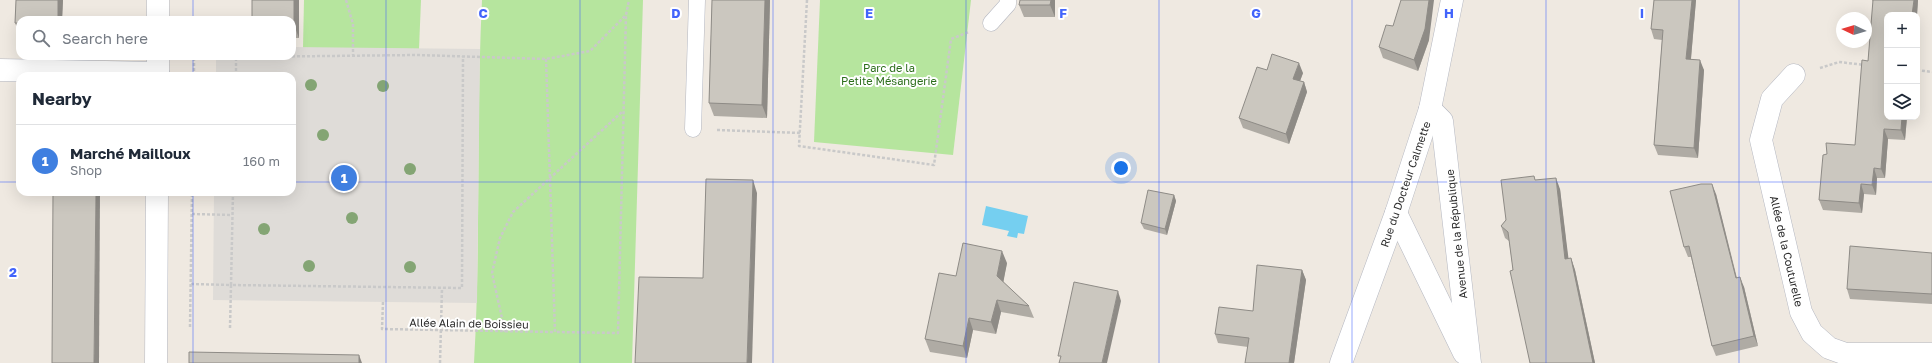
<!DOCTYPE html>
<html lang="en">
<head>
<meta charset="utf-8">
<style>
  body { margin:0; font-family:"Golos Text",sans-serif; background:#f6f6f7; color:#1f2937 }
  .controls { position:absolute; right:12px; top:12px; display:grid; overflow:hidden; border-radius:8px; box-shadow:0 4px 16px #0002 }
  .controls button { width:36px; height:36px; display:grid; place-items:center; padding:0; border:0; border-bottom:1px solid #e0e1e3; background:#fff; color:#1f2937; font:20px sans-serif }
  .compass { position:absolute; left:1836px; top:12px; width:36px; height:36px; border-radius:50%; background:#fff; box-shadow:0 4px 16px #0002; rotate:274deg }
  .you { position:absolute; left:1121px; top:168px; width:14px; height:14px; margin:-10px; border:3px solid #fff; border-radius:50%; background:#1a73e8; box-shadow:0 0 0 6px #1a73e833 }
  .badge { display:grid; place-items:center; width:26px; height:26px; border-radius:50%; background:#4264fb; color:#fff; font-size:13px; font-weight:700 }
  .pin { position:absolute; translate:-50% -50%; border:2px solid #fff; box-shadow:0 1px 4px #0006 }
  .list { margin:0; padding:0; list-style:none }
  h2 { display:flex; justify-content:space-between; align-items:center; height:52px; margin:0; padding:0 16px; font-size:17px }
  h2 small { font-size:13px; font-weight:400; color:#747a83 }
  .list li { display:grid; grid-template-columns:26px 1fr auto; gap:12px; align-items:center; box-sizing:border-box; height:72px; padding:0 16px; border-top:1px solid #e0e1e3 }
  .list b { display:block; font-size:15px; white-space:nowrap }
  .list p { margin:0; font-size:13px; white-space:nowrap; color:#747a83 }
  .list em { font-size:13px; font-style:normal; color:#747a83 }
  .icon { flex:none; width:22px; height:22px; fill:none; stroke:currentColor; stroke-width:2; stroke-linecap:round; stroke-linejoin:round }
  .map { position:relative; flex:none; width:1932px; height:363px; overflow:hidden }
  .search { position:absolute; background:#fff; box-shadow:0 4px 16px #0002; left:16px; top:16px; width:280px; height:44px; display:flex; align-items:center; gap:10px; box-sizing:border-box; padding:0 14px; border-radius:12px; color:#747a83; font-size:15px }
  .panel { position:absolute; background:#fff; box-shadow:0 4px 16px #0002; left:16px; top:72px; width:280px; height:124px; border-radius:12px }
  .map>svg:first-child { display:block }
  .green { fill:#b6e59e }
  .plaza { fill:#dfdcd8 }
  .water { fill:#75cff0 }
  .lines { fill:none; stroke-linecap:round; stroke-linejoin:round }
  .lane-casing { stroke:#b4b7c1; stroke-width:17 }
  .street-casing { stroke:#b4b7c1; stroke-width:23 }
  .secondary-casing { stroke:#b4b7c1; stroke-width:23 }
  .path { stroke:#c9c9c9; stroke-width:2.5; stroke-dasharray:3 2; stroke-linecap:butt }
  .lane { stroke:#fff; stroke-width:16 }
  .street { stroke:#fff; stroke-width:22 }
  .secondary { stroke:#fff; stroke-width:22 }
  .tree { fill:#84a574 }
  .wall { fill:#afaba4 }
  .shaded-wall { fill:#8e8b86 }
  .building { fill:#cbc7bf; stroke:#8e8b86 }
  .grid { fill:none; stroke:#4264fb; stroke-width:1; stroke-opacity:0.55 }
  .labels { text-anchor:middle; dominant-baseline:central; stroke-width:4; stroke-linejoin:round; paint-order:stroke }
  .park-label { font-size:11px; fill:#2c6e1b; stroke:#fff }
  .street-label { font-size:11px; fill:#2e2e2e; stroke:#fff }
  .grid-label { font-size:13px; text-anchor:middle; font-weight:bold; fill:#4264fb; stroke:#fff; stroke-width:4; stroke-linejoin:round; paint-order:stroke }
</style>
</head>
<body>
<div class="map">
<svg width="1932" height="363" viewBox="0 0 1932 363">
  <rect width="100%" height="100%" fill="#efe9e1"/>
  <g class="green">
    <polygon points="304,0 421,0 419,49 303,48"/>
    <path d="M 482,0 L 643,0 L 632,363 L 474,363 C 481,242 476,121 482,0 Z"/>
    <polygon points="820,0 971,0 953,155 814,142"/>
  </g>
  <polygon class="plaza" points="292,47 480,49 477,303 213,300 214,192 292,192 292,76 216,76 216,56 292,56"/>
  <polygon class="water" points="986,206 1028,216 1024,234 1018,233 1017,238 1007,236 1009,231 982,225"/>
  <g class="lines">
    <defs>
      <g id="lane">
        <polyline points="991,23 1008,4 1008,0"/>
        <polyline points="693,129 697,0"/>
      </g>
      <g id="street">
        <polyline points="0,70 158,73"/>
        <polyline points="1794,75 1772,99 1761,140 1801,312 1812,333 1829,348 1846,354 1932,354"/>
        <polyline points="1430,109 1442,121 1470,363"/>
        <polyline points="1396,213 1464,353"/>
        <polyline points="1341,363 1396,213 1430,109 1452,0"/>
      </g>
      <g id="secondary">
        <polyline points="158,20 158,0"/>
        <polyline points="158,76 158,56"/>
        <polyline points="156,363 157,192"/>
      </g>
    </defs>
    <use href="#lane" class="lane-casing"/>
    <use href="#street" class="street-casing"/>
    <use href="#secondary" class="secondary-casing"/>
    <g class="path">
      <polyline points="346,0 353,24 353,55"/>
      <polyline points="807,0 799,146 934,165 951,39 969,32"/>
      <polyline points="546,59 555,332 618,333 626,15"/>
      <polyline points="1820,68 1839,62 1865,65"/>
      <polyline points="1917,70 1932,72"/>
      <polyline points="194,76 194,57"/>
      <polyline points="236,76 236,57 417,55 546,59 590,51 626,15 629,0"/>
      <polyline points="717,130 801,133"/>
      <polyline points="233,192 231,285 462,288 463,56"/>
      <polyline points="192,214 232,215"/>
      <polyline points="191,284 231,285 230,328"/>
      <polyline points="383,302 382,329 555,332"/>
      <polyline points="190,327 192,192"/>
      <polyline points="505,332 492,273 500,238 513,212 623,111"/>
      <polyline points="440,363 442,288"/>
    </g>
    <use href="#lane" class="lane"/>
    <use href="#street" class="street"/>
    <use href="#secondary" class="secondary"/>
  </g>
  <g class="tree">
    <circle cx="311" cy="85" r="6"/>
    <circle cx="383" cy="86" r="6"/>
    <circle cx="323" cy="135" r="6"/>
    <circle cx="410" cy="169" r="6"/>
    <circle cx="352" cy="218" r="6"/>
    <circle cx="264" cy="229" r="6"/>
    <circle cx="309" cy="266" r="6"/>
    <circle cx="410" cy="267" r="6"/>
  </g>
  <g class="wall">
    <polygon points="16,0 63,0 62,20 20,20 20,35 15,23"/>
    <polygon points="299,0 299,38 292,38 292,20"/>
    <polygon points="712,0 770,0 767,118 714,116 709,103"/>
    <polygon points="1055,0 1055,17 1024,17 1019,5"/>
    <polygon points="1654,0 1696,0 1691,59 1704,70 1698,158 1658,155 1654,145 1662,40 1654,39 1651,29"/>
    <polygon points="1872,0 1918,0 1917,15 1887,15 1907,117 1905,140 1888,139 1885,178 1877,178 1876,195 1864,194 1862,213 1823,210 1819,200 1827,154 1855,145 1868,61 1873,2"/>
    <polygon points="1393,26 1429,40 1418,71 1383,58 1379,47"/>
    <polygon points="1267,70 1303,73 1300,81 1304,82 1307,92 1289,144 1243,128 1239,118"/>
    <polygon points="1536,180 1560,189 1568,259 1571,258 1575,270 1595,363 1530,363 1513,270 1509,241 1505,238 1501,226"/>
    <polygon points="1716,194 1737,278 1744,287 1758,346 1716,356 1712,346 1691,257 1688,257 1684,247"/>
    <polygon points="1174,195 1176,201 1167,235 1144,229 1141,223"/>
    <polygon points="1932,253 1932,304 1850,299 1847,289"/>
    <polygon points="1007,263 1003,282 1029,306 1034,318 1001,312 996,334 973,330 967,358 930,352 925,339 956,276"/>
    <polygon points="1302,270 1306,280 1294,363 1245,363 1248,347 1218,343 1215,334 1253,311"/>
  </g>
  <g class="shaded-wall">
    <polygon points="58,0 63,0 62,20 58,20"/>
    <polygon points="294,0 299,0 299,38 294,25"/>
    <polygon points="765,0 770,0 767,118 762,105"/>
    <polygon points="1051,0 1055,0 1055,17 1050,5"/>
    <polygon points="1429,0 1434,0 1429,40 1418,71 1414,60"/>
    <polygon points="1692,0 1696,0 1690,69 1686,59"/>
    <polygon points="1914,0 1918,0 1917,15 1912,15"/>
    <polygon points="1700,60 1704,70 1698,158 1694,148"/>
    <polygon points="1299,63 1303,73 1297,89 1293,79"/>
    <polygon points="1304,82 1307,92 1289,144 1286,134"/>
    <polygon points="1902,117 1907,117 1905,140 1901,130"/>
    <polygon points="1884,129 1888,139 1885,178 1881,169"/>
    <polygon points="1874,168 1877,178 1876,195 1872,185"/>
    <polygon points="1556,178 1560,189 1570,271 1565,259"/>
    <polygon points="753,180 757,193 752,363 747,363"/>
    <polygon points="1712,184 1716,194 1739,288 1736,278"/>
    <polygon points="1861,184 1864,194 1862,213 1859,203"/>
    <polygon points="96,192 100,192 99,363 94,363"/>
    <polygon points="1174,195 1176,201 1167,235 1165,229"/>
    <polygon points="1002,251 1007,263 1002,289 997,276"/>
    <polygon points="1571,258 1575,270 1595,363 1593,363"/>
    <polygon points="1302,270 1306,280 1294,363 1289,363"/>
    <polygon points="1740,277 1744,287 1758,346 1754,336"/>
    <polygon points="1118,291 1121,301 1107,363 1102,363"/>
    <polygon points="997,300 1001,312 996,334 991,322"/>
    <polygon points="969,318 973,330 967,358 963,346"/>
    <polygon points="359,355 362,363 359,363"/>
  </g>
  <g class="building">
    <polygon points="16,0 58,0 58,20 20,20 20,23 15,23"/>
    <polygon points="252,0 294,0 294,25 292,25 292,20 252,20"/>
    <polygon points="712,0 765,0 762,105 709,103"/>
    <polygon points="1020,0 1051,0 1050,5 1019,5"/>
    <polygon points="1401,0 1429,0 1425,29 1414,60 1379,47 1386,25 1393,26"/>
    <polygon points="1654,0 1692,0 1686,59 1700,60 1694,148 1654,145 1663,30 1651,29"/>
    <polygon points="1873,0 1914,0 1912,15 1887,15 1887,117 1902,117 1901,130 1884,129 1881,169 1874,168 1872,185 1861,184 1859,203 1819,200 1823,155 1827,154 1826,143 1855,145 1862,60 1868,61"/>
    <polygon points="1272,54 1299,63 1293,79 1304,82 1286,134 1239,118 1257,67 1267,70"/>
    <polygon points="1534,176 1535,180 1556,178 1565,259 1571,258 1593,363 1530,363 1510,271 1513,270 1508,232 1501,226 1506,220 1501,180"/>
    <polygon points="706,179 753,180 747,363 635,363 639,277 703,278"/>
    <polygon points="1701,184 1712,184 1736,278 1740,277 1754,336 1712,346 1689,246 1684,247 1670,191"/>
    <polygon points="1148,190 1174,195 1165,229 1141,223"/>
    <polygon points="53,192 96,192 94,363 52,363"/>
    <polygon points="963,243 1002,251 997,276 1029,306 997,300 991,322 969,318 963,346 925,339 939,273 956,276"/>
    <polygon points="1850,246 1932,253 1932,294 1847,289"/>
    <polygon points="1257,265 1302,270 1289,363 1245,363 1249,338 1215,334 1219,307 1253,311"/>
    <polygon points="1074,282 1118,291 1102,363 1059,363 1061,356 1058,356"/>
    <polygon points="189,352 359,355 359,363 189,363"/>
  </g>
  <path class="grid" d="M 193,0 L 193,20M 386,0 L 386,363M 580,0 L 580,363M 773,0 L 773,363M 966,0 L 966,363M 1159,0 L 1159,363M 1352,0 L 1352,363M 1546,0 L 1546,363M 1739,0 L 1739,363M 193,56 L 193,76M 0,182 L 20,182M 292,182 L 1932,182M 193,192 L 193,363"/>
  <g class="labels">
    <g class="park-label">
      <text x="889" y="67">Parc de la<tspan x="889" dy="13">Petite Mésangerie</tspan></text>
    </g>
    <g class="street-label">
      <text transform="translate(1405 184) rotate(-71)">Rue du Docteur Calmette</text>
      <text transform="translate(1456 234) rotate(-96)">Avenue de la République</text>
      <text transform="translate(1787 251) rotate(77)">Allée de la Couturelle</text>
      <text transform="translate(469 323) rotate(1)">Allée Alain de Boissieu</text>
    </g>
  </g>
  <g class="grid-label">
    <text x="483" y="18">C</text>
    <text x="676" y="18">D</text>
    <text x="869" y="18">E</text>
    <text x="1063" y="18">F</text>
    <text x="1256" y="18">G</text>
    <text x="1449" y="18">H</text>
    <text x="1642" y="18">I</text>
    <text x="13" y="277">2</text>
  </g>
</svg>
<div class="controls">
<button>+</button>
<button>−</button>
<button><svg class="icon" aria-label="layers" viewBox="0 0 24 24"><path d="M12 4l9 5-9 5-9-5zM3 14l9 5 9-5"/></svg></button>
</div>
<svg class="compass" viewBox="-18 -18 36 36"><path d="M0-13l5 13h-10z" fill="#e53935"/><path d="M0 13l5-13h-10z" fill="#747a83"/></svg>
<div class="you"></div>
<div class="pin badge" style="left:344px;top:178px;background:#3f7fe0">1</div>
<div class="search"><svg class="icon" aria-label="search" viewBox="0 0 24 24"><circle cx="10" cy="10" r="6"/><path d="M15 15l6 6"/></svg>Search here</div>
<section class="panel">
<h2>Nearby<small></small></h2>
<ul class="list">
<li><span class="badge" style="background:#3f7fe0">1</span><div><b>Marché Mailloux</b><p>Shop</p></div><em>160 m</em></li>
</ul>
</section>
</div>
</body>
</html>
